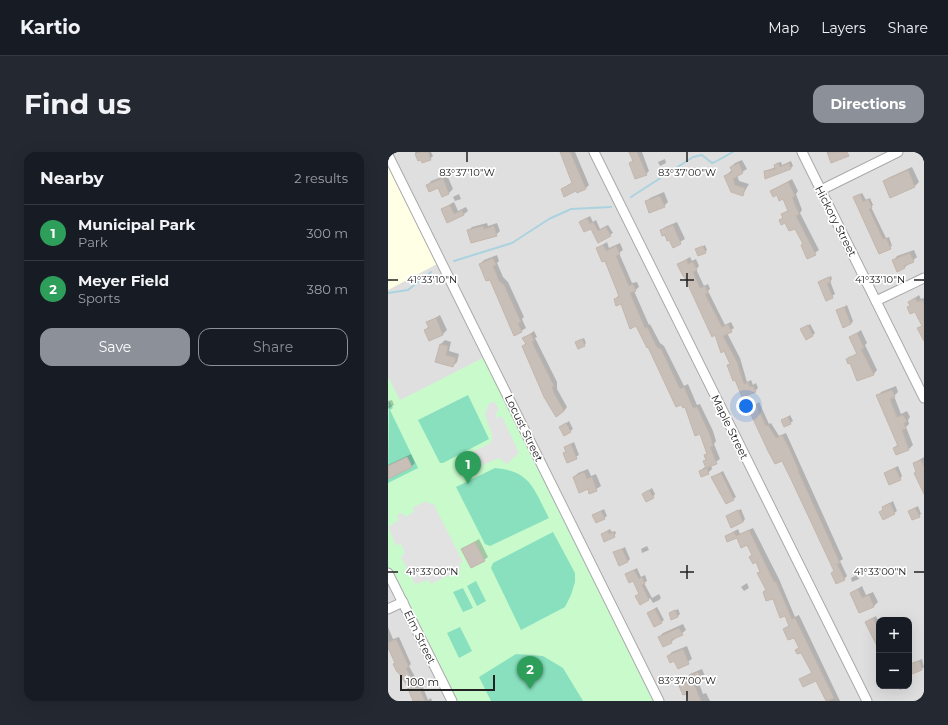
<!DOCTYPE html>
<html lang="en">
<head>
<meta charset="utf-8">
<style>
  body { margin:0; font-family:Montserrat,sans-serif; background:#242831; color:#f1f3f6 }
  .controls { position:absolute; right:12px; bottom:12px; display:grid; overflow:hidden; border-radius:8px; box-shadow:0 4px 16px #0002 }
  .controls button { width:36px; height:36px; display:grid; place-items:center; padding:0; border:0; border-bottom:1px solid #363941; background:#171b24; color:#f1f3f6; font:20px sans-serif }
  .scale { position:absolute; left:12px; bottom:10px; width:95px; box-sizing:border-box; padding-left:4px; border:2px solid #222; border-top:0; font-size:11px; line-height:14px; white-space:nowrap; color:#222; -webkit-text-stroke:3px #fff; paint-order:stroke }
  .you { position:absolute; left:358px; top:254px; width:14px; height:14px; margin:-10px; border:3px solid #fff; border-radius:50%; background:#1a73e8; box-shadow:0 0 0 6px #1a73e833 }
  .badge { display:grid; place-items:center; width:26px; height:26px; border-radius:50%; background:#8c9099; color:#fff; font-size:13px; font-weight:700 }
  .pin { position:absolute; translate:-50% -33px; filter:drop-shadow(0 1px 2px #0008) }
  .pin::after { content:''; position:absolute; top:21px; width:14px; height:12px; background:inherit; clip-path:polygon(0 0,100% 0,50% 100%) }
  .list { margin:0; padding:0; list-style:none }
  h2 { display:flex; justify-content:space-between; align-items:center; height:52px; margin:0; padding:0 16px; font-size:17px }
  h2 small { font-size:13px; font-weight:400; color:#9ea1a6 }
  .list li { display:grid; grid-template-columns:26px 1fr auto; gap:12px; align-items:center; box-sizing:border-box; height:56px; padding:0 16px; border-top:1px solid #363941 }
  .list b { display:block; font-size:15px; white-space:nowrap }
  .list p { margin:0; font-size:13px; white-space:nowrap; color:#9ea1a6 }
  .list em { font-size:13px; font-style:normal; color:#9ea1a6 }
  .actions { display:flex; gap:8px; padding:12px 16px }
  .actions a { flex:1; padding:9px 0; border:1px solid #8c9099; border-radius:12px; text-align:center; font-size:14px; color:#8c9099 }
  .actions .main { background:#8c9099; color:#fff }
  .map { position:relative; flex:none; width:536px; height:549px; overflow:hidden; border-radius:12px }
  header { display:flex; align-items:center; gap:24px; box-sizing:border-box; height:56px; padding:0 20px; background:#171b24; border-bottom:1px solid #363941 }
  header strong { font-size:19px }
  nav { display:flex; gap:22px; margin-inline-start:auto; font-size:14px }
  .intro { display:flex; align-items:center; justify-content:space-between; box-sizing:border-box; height:96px; padding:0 24px }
  h1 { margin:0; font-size:28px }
  .button { padding:10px 18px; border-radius:12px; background:#8c9099; color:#fff; font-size:14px; font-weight:700 }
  main { display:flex; gap:24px; padding:0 24px }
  aside { flex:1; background:#171b24; border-radius:12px; box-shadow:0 4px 16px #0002 }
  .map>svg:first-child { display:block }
  .residential { fill:#e0dfdf; fill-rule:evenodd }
  .education { fill:#ffffe5 }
  .park { fill:#c8facc }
  .pitch { fill:#88e0be }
  .parking { fill:#e2e2e2 }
  .shadow { fill:#0003 }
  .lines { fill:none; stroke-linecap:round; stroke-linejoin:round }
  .stream { stroke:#aad3df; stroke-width:2 }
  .building { fill:#c7bfb8; stroke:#c4b6ab }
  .minor-casing { stroke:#a9a9a9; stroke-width:11 }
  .minor { stroke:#fff; stroke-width:9 }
  .ticks { fill:none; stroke:#222; stroke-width:1.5 }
  .labels { text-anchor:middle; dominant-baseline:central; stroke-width:3.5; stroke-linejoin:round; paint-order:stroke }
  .street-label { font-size:11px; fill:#222; stroke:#fff }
  .ticks-label { font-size:10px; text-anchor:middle; fill:#222; stroke:#fff; stroke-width:3.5; stroke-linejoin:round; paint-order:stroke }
</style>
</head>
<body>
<header>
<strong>Kartio</strong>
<nav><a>Map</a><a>Layers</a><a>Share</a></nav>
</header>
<div class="intro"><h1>Find us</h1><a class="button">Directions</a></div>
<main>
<aside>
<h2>Nearby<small>2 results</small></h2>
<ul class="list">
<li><span class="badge" style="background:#2e9e5b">1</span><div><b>Municipal Park</b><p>Park</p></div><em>300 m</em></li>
<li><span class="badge" style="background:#2e9e5b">2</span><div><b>Meyer Field</b><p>Sports</p></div><em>380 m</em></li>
</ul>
<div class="actions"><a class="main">Save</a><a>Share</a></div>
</aside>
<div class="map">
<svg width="536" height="549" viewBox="0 0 536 549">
  <rect width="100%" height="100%" fill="#f2efe9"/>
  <path class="residential" d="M 0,0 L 536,0 L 536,549 L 0,549 ZM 491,468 L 521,468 L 521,534 L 491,534 Z"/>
  <polygon class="education" points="0,3 53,110 0,138"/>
  <polygon class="park" points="97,205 268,549 67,549 0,416 0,225 12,248"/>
  <g class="pitch">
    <polygon points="80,243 101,287 55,311 52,311 30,268"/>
    <polygon points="1,249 5,256 2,258 30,316 0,331"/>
    <path d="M 107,316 C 143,319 146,338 161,366 L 102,394 L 97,392 L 68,335 Z"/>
    <polygon points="165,380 187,421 187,430 183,443 177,455 133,478 103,416 105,411"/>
    <polygon points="88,429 98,449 89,454 79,434"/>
    <polygon points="75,436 85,456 75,460 65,440"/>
    <polygon points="72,475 84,499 71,506 59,481"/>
    <polygon points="128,502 155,504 175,516 195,549 103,549 91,525"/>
  </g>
  <g class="parking">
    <polygon points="106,249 111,258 108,261 108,266 114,264 131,301 119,312 111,306 90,315 82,301 101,292 104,288 104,282 97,263 100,253"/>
    <polygon points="39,349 41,352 45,351 75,410 71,412 73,417 43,432 41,428 27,432 13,405 17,401 13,392 8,393 0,375 11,368 9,363 14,361 17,365 26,360 25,355"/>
  </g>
  <g class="shadow">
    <polygon points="27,0 43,0 45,4 42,7 30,8"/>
    <polygon points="172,0 187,0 201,33 198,36 174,37 185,30"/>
    <polygon points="242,0 254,0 261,19 258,22 242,11 245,8"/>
    <polygon points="277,7 278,11 272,14 270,10"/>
    <polygon points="354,8 359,17 349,23 351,29 361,32 355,42 337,24 344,18 343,15 347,11"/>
    <polygon points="403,9 405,14 403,16 377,19 388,15 389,11 393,10 394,13"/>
    <polygon points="524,15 531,30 527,34 502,45 496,30 500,26"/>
    <polygon points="59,23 65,37 61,41 54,44 50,35 40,33 43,29"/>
    <polygon points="404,27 410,39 408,42 414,58 412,61 431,98 420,106 416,92 407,76 392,68 395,65 394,62 401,58 396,45 383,39"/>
    <polygon points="276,40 280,50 276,54 258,50 262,46"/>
    <polygon points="474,41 478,48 482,46 485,53 483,55 498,86 501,85 504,94 492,100 466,46"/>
    <polygon points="71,42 73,47 67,49 65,45"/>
    <polygon points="66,50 70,59 78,55 80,59 76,62 59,70 54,57"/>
    <polygon points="202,64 205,70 208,68 212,77 220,73 225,81 210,89 203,75 192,70"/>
    <polygon points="289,70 297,87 285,94 282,87 280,88 273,79 277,75"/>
    <polygon points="99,71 100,74 109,71 112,79 108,83 80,79 84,75"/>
    <polygon points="219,90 221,96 232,91 235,98 231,101 244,131 249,130 251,135 246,139 261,173 262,172 272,191 276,194 296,234 300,232 309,253 312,252 325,279 328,289 326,292 332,307 323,313 324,317 320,321 312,319 318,314 317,303 319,301 312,281 298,253 248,173 233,151 227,147 231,143 217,108 209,96"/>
    <polygon points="317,93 319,98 317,100 309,98"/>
    <polygon points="526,98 529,105 516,116 506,108 509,104"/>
    <polygon points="109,103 111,109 109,111 115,125 120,130 136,165 134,167 138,176 127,183 102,126 92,112 96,108"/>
    <polygon points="302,105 304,109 308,107 311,114 308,117 316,134 320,132 322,137 320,139 337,173 343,170 346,176 339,181 352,206 359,230 363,228 365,233 368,231 370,236 367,239 355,244 341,213 343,211 336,198 333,199 330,193 332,191 290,112"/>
    <polygon points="443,124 444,127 442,129 447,142 439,147 431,130"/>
    <polygon points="531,143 533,147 536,146 536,162 520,155 522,153 521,150"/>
    <polygon points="459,153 465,169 463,172 449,159"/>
    <polygon points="52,163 59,178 55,182 41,188 37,178 41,174 40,170"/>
    <polygon points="422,172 427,181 425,183 414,177"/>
    <polygon points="473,178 479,191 477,193 489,218 486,222 470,228 463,210 459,207 462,204 462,206 474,201 473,199 462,204 470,200 463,185"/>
    <polygon points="146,179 149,185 147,186 169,230 169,237 179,255 176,259 135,195 138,191 136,186"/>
    <polygon points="196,186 198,191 196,193 188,190"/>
    <polygon points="57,188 63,190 61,199 71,202 69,210 65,214 48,210 53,192"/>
    <polygon points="508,234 510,240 506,244 513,262 519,259 522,265 520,268 521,272 518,275 525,293 521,297 508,302 506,296 510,292 490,244 493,240"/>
    <polygon points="4,248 6,253 0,257 0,249"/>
    <polygon points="371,250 381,272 383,271 391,284 398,281 455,407 452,409 459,424 456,427 447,418 394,307 362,257"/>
    <polygon points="402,263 405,269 402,271 394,269"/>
    <polygon points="181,269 185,277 176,283 172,275"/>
    <polygon points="186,290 191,303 179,310 176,301 178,299 177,295"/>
    <polygon points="23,302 27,311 23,315 0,326 0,313"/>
    <polygon points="536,305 536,340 526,311"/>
    <polygon points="510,314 514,324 512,327 497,321"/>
    <polygon points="200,317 203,324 208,322 213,334 202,341 200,336 186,325 190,321"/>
    <polygon points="335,319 348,345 338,351 324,325"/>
    <polygon points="264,336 267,342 265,345 255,342"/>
    <polygon points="505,349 509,359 496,367 492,360 496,357 495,355"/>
    <polygon points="530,354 533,362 531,364 521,359"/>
    <polygon points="216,357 219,364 216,366 205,363"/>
    <polygon points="353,357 357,367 355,370 339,364"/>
    <polygon points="365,376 391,427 407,465 411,463 452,549 439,549 428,527 412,528 424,520 413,499 408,498 411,495 406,485 397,477 402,473 397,462 385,445 376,440 378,437 370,422 373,419 360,392 349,384 338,384 350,377 352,382"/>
    <polygon points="222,377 224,380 227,379 228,381 226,384 214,382"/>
    <polygon points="91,387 100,405 96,408 75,397"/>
    <polygon points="259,394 261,398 254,401 253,397"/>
    <polygon points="237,395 242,407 239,410 226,401"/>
    <polygon points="249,416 253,425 257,423 259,429 256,431 264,446 271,442 273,446 271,448 265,451 262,446 252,452 249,444 252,441 245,427 238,422"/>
    <polygon points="469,423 471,427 464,430 463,426"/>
    <polygon points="359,431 361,436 356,439 353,435"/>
    <polygon points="474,434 478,443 485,440 490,450 486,454 472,460 463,441"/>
    <polygon points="269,455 276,468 273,470 260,461"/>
    <polygon points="290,457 292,462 290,464 282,462"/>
    <polygon points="488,464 491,471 491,496 478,470"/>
    <polygon points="295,472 298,478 283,490 271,485 275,481"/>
    <polygon points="0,475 5,487 11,485 23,512 21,514 32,534 34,533 40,548 43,546 44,549 29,549 0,493"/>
    <polygon points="299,494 304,507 290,516 287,508 280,504 284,500"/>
    <polygon points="534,507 536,515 534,517 522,512"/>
    <polygon points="314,517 317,524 310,529 315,542 318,541 322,549 302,549 292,534 300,529 299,526 302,522"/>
    <polygon points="510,534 520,534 512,538"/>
  </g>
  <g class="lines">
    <g class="stream">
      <polyline points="243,45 305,5 314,3 324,11 327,10 345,0"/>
      <polyline points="66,109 124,91 161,67 183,57 223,55"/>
      <polyline points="0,141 20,138 43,120"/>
    </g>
  </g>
  <g class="building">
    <polygon points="32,0 40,0 43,8 34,11 33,8 30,9 27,2"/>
    <polygon points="172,0 182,0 198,37 189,41 188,39 176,45 173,37 184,31"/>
    <polygon points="241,0 249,0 259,23 247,27 241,11 245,9"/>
    <polygon points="439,0 459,0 461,4 443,11"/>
    <polygon points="351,11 355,21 345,27 347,33 357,36 355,44 343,40 336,24 344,20 342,15"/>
    <polygon points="390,11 392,15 401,11 403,17 377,27 376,19 387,17 386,13"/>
    <polygon points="520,18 527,35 502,46 495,29"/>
    <polygon points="55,26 61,42 54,45 50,36 41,40 38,33"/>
    <polygon points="400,30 407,44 404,45 411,62 408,64 428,103 419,107 413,93 415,92 407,77 401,79 397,71 393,73 391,68 395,66 393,62 400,59 395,47 391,49 389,43 385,45 382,39"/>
    <polygon points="472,42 475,50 480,47 484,56 481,57 495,87 498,86 503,97 491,102 465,45"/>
    <polygon points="272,44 277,55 261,61 257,49"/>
    <polygon points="62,53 66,62 74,58 76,63 59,71 53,57"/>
    <polygon points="199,66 202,72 205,70 210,79 218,75 223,84 210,91 203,77 196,80 191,70"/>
    <polygon points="285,73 293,92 285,96 281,88 279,89 277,83 274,84 272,78"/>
    <polygon points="95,74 96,77 106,74 109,84 83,91 79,78"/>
    <polygon points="215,93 218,99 228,94 232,102 228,104 241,134 245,132 248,139 242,141 257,176 259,175 269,195 273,197 292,237 296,235 305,256 309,255 322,283 325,294 322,295 329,312 318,316 315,309 318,308 316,303 319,302 312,282 307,284 297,255 295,256 293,253 288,255 260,195 259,196 248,174 242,177 233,152 228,154 226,147 231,145 229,139 217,109 214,110 208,96"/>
    <polygon points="315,94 318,101 310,104 307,97"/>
    <polygon points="522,101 526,110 516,114 517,116 509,120 504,108"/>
    <polygon points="105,106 108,113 105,114 111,129 116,133 133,170 130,171 134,180 126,184 102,128 98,129 91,112"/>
    <polygon points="299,108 300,112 305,110 309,118 305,120 312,136 317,134 320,141 317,142 334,175 340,172 344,180 335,184 349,210 356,232 360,230 362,235 365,234 368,240 354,245 347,228 345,229 339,213 342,212 336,199 333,201 327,183 324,185 296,124 295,124 289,112"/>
    <polygon points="441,125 443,130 439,131 445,146 438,149 430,130"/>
    <polygon points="527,146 529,150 534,148 536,152 536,189 529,176 534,174 527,160 522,162 519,155 522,154 520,150"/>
    <polygon points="456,155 463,172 455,176 448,158"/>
    <polygon points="48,166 55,183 41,189 36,178 41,176 38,170"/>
    <polygon points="420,173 425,184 418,188 412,177"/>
    <polygon points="469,181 476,196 473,197 486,223 469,229 462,211 460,212 458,207 469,202 461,185"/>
    <polygon points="143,182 146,189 144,190 166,234 164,235 166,241 176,259 168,265 156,245 134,194 138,192 134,186"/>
    <polygon points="194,187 197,194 190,197 187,190"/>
    <polygon points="52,192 60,194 58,203 68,206 65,215 47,210"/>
    <polygon points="504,238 507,245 502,247 509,265 515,263 519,270 516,271 518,277 514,278 521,298 508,303 505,296 510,294 488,243"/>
    <polygon points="368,253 378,274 380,273 388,286 394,283 401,296 411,319 410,319 452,411 449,412 457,428 448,432 443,421 446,419 401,323 394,309 387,312 380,299 360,256"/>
    <polygon points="400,265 403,272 396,275 393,268"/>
    <polygon points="178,271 183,280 176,284 171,275"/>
    <polygon points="183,292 189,307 179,311 175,301 178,300 176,295"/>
    <polygon points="19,305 24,315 0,327 0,314"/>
    <polygon points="533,308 536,315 536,342 526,321 528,320 525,311"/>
    <polygon points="319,316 321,322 313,325 311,319"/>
    <polygon points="507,316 513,328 501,333 496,321"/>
    <polygon points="196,320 199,327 204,325 209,339 201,342 200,337 191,341 185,325"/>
    <polygon points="333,321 346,348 338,352 323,325"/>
    <polygon points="261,338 266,346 258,350 254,342"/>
    <polygon points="502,351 507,362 495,368 491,360 495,358 494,355"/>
    <polygon points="527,356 532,365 524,368 520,359"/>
    <polygon points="350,358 355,370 343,376 338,364"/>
    <polygon points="213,359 217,367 208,371 204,363"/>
    <polygon points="361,378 386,430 388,430 404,467 407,466 446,546 440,549 438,549 428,529 415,535 411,527 424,521 413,501 409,502 407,498 411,496 406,486 400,488 395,477 401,474 397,464 392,466 385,447 378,449 375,440 378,438 369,421 372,420 368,410 365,412 361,405 364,403 359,393 353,396 349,386 339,390 337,384 346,380 348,384"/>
    <polygon points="220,379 221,382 225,380 227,385 216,390 213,382"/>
    <polygon points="87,390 97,409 83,416 73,397"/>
    <polygon points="234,397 240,410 231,414 225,400"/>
    <polygon points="246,418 251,427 254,425 257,432 254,433 261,448 252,453 247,444 251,442 245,429 241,431 237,422"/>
    <polygon points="470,437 474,446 481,443 486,455 471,461 462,441"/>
    <polygon points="267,457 274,471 266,475 259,461"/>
    <polygon points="287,458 290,465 283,468 281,461"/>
    <polygon points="485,466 488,472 491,471 491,498 477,470"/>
    <polygon points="291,476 295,483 283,488 284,491 275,495 270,485"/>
    <polygon points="8,487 21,515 18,516 29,536 31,535 37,549 25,549 18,532 10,520 9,520 5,512 7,511 0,496 0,491"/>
    <polygon points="295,497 301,512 290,517 286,509 282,511 279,504"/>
    <polygon points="531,509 534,518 524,522 521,512"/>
    <polygon points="310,520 314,529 306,532 313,549 301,549 298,542 295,543 291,534 299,530 297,526"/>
  </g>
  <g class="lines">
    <defs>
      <g id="minor">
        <polyline points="206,0 479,549"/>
        <polyline points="414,0 536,246"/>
        <polyline points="0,3 271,549"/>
        <polyline points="433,38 510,0"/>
        <polyline points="488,149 536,126"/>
        <polyline points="0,421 64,549"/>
        <polyline points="0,457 15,450"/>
      </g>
    </defs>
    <use href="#minor" class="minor-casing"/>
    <use href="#minor" class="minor"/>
  </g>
  <path class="ticks" d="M 79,0 L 79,10M 299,0 L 299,10M 299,121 L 299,135M 0,128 L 10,128M 292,128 L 306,128M 526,128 L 536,128M 299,413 L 299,427M 0,420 L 10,420M 292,420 L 306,420M 526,420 L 536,420M 299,539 L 299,549"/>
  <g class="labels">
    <g class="street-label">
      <text transform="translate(448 69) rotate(63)">Hickory Street</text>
      <text transform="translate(342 275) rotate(64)">Maple Street</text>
      <text transform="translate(136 276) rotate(64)">Locust Street</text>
      <text transform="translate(32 485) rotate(64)">Elm Street</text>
    </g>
  </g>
  <g class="ticks-label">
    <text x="79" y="24">83°37'10"W</text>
    <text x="299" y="24">83°37'00"W</text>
    <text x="44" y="131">41°33'10"N</text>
    <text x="492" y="131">41°33'10"N</text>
    <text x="44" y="423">41°33'00"N</text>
    <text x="492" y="423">41°33'00"N</text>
    <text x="299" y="532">83°37'00"W</text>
  </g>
</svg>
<div class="controls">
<button>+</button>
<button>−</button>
</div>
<div class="scale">100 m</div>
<div class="you"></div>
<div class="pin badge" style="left:80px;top:332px;background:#2e9e5b">1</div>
<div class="pin badge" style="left:142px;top:537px;background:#2e9e5b">2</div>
</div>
</main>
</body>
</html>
